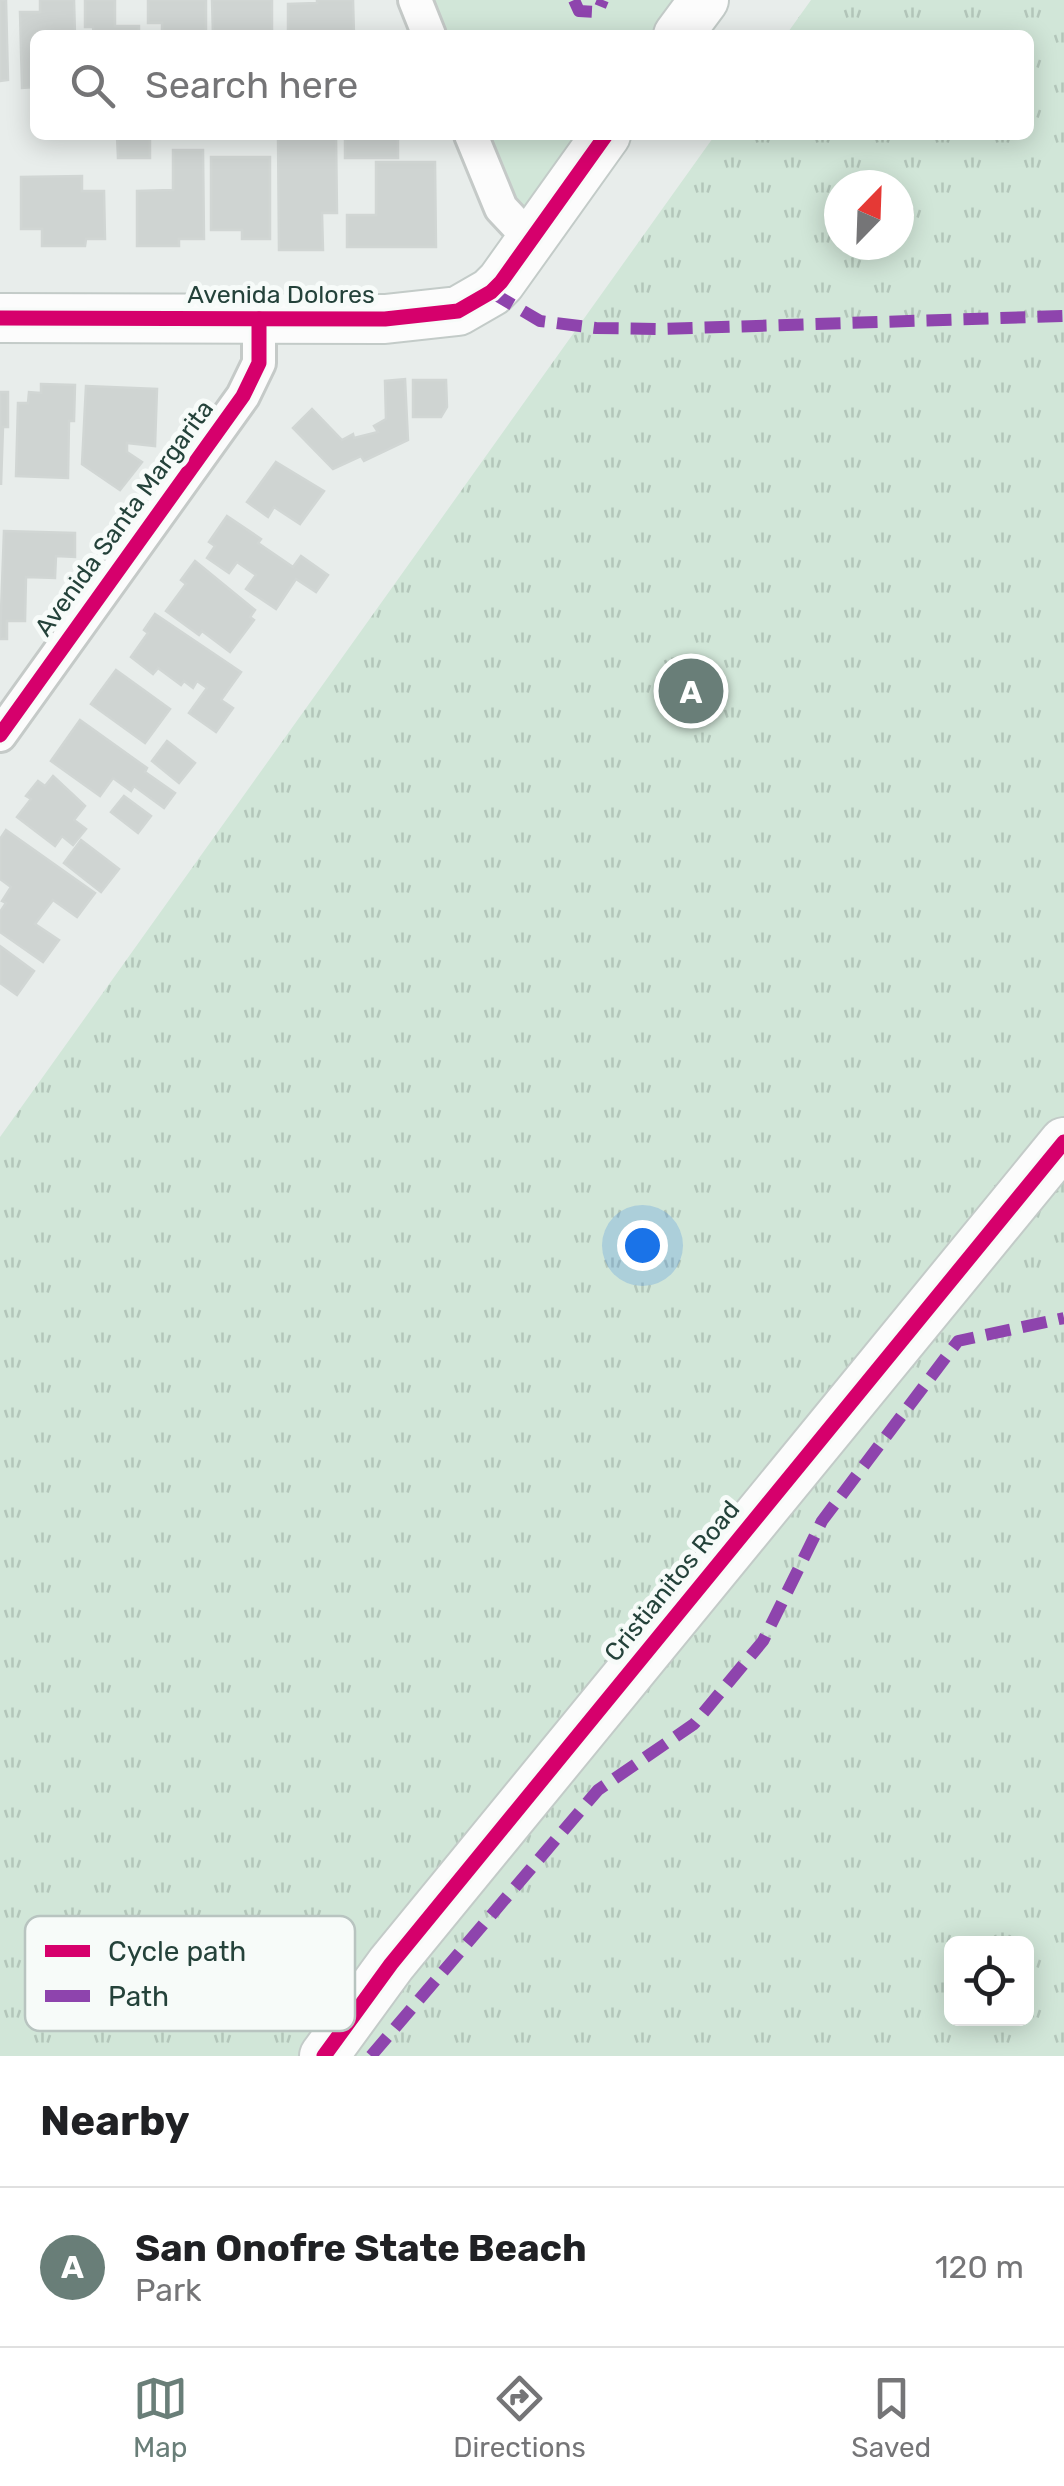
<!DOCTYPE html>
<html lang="en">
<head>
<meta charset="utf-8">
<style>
  body { margin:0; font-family:Rubik,sans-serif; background:#f2f2f2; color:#202124 }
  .controls { position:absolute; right:30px; bottom:30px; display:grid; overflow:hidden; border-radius:15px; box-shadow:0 5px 25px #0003 }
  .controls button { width:90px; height:90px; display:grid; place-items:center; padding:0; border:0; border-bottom:2px solid #e0e0e0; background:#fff; color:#202124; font:50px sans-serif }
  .compass { position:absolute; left:824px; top:170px; width:90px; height:90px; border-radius:50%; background:#fff; box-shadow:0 5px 25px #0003; rotate:23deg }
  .you { position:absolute; left:642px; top:1245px; width:35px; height:35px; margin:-25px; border:8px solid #fff; border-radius:50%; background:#1a73e8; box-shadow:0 0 0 15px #1a73e833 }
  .badge { display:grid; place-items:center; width:65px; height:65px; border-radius:50%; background:#697e78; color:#fff; font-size:32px; font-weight:700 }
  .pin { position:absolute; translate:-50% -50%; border:5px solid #fff; box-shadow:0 2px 10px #0006 }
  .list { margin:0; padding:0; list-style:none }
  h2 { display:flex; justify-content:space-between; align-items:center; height:130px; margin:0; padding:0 40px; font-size:42px }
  h2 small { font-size:32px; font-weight:400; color:#757577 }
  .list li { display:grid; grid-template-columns:65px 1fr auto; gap:30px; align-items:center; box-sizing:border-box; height:160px; padding:0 40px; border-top:2px solid #e0e0e0 }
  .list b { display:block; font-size:38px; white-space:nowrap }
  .list p { margin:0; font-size:32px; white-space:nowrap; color:#757577 }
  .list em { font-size:32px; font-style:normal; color:#757577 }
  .icon { flex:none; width:55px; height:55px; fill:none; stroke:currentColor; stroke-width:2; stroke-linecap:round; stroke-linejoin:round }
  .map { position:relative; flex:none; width:1064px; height:2056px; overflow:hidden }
  .search { position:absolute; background:#fff; box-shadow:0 5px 25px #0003; left:30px; right:30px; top:30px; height:110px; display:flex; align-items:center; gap:25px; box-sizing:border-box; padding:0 35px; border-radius:15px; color:#757577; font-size:38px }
  .sheet { height:290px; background:#fff }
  nav { display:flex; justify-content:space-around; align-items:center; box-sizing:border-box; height:140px; border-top:2px solid #e0e0e0; background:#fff; font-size:28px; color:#757577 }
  nav a { display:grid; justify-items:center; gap:5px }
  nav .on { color:#697e78 }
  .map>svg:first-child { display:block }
  .green { fill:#d1e6d8 }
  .park { fill:url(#park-tufts); fill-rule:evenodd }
  .building { fill:#cfd4d2; stroke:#d1d6d4; stroke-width:2.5 }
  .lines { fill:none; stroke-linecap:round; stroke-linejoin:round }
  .street-casing { stroke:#c5cac8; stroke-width:38 }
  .secondary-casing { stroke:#c3cbc8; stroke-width:52 }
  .street { stroke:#fcfcfc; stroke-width:32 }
  .secondary { stroke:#fcfcfc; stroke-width:48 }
  .quiet { stroke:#8e44ad; stroke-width:12; stroke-dasharray:25 12; stroke-linecap:butt }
  .cycleway-casing { stroke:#f7fbf9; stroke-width:21 }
  .cycleway { stroke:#d6006c; stroke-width:15 }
  .labels { text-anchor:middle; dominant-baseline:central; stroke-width:10; stroke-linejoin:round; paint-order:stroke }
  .street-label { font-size:25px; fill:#24423a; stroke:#f7fbf9 }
  .key { fill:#f7fbf9; stroke:#b8c4c0; stroke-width:2.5 }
  .key-label { font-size:28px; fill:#24423a }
</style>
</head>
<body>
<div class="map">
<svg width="1064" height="2056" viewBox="0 0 1064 2056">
  <defs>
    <pattern id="park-tufts" width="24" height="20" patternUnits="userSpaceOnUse" patternTransform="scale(2.5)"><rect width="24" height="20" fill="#d1e6d8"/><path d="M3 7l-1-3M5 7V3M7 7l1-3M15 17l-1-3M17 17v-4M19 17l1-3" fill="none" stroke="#b3c6ba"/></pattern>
  </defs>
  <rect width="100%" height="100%" fill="#e8edeb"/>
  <g class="green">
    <polygon points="429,0 677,0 651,35 444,35"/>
    <polygon points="487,135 580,135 521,216"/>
  </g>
  <path class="park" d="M 811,0 L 1064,0 L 1064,2056 L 0,2056 L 0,1137 L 715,135 L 1029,135 L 1029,35 L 786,35 ZM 839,185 L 899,185 L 899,245 L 839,245 ZM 952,1944 L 1026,1944 L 1026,2018 L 952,2018 Z"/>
  <g class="building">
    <polygon points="0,0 6,0 8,80 0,81"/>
    <polygon points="40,0 74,0 75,35 35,35 35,87 22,88 20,12 40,12"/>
    <polygon points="85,0 115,0 115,26 139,26 139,35 94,35 93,27 85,27"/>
    <polygon points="148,0 206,0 206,35 162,35 162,23 148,23"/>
    <polygon points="212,0 272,0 272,35 213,35"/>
    <polygon points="317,0 353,0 354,35 288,35 288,4 317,3"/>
    <polygon points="117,135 150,135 150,158 118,158"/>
    <polygon points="278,135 336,135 337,213 322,213 323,250 279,250"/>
    <rect x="345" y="135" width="53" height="23"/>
    <polygon points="173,150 203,150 204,239 179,239 179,246 137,246 137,191 173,190"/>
    <polygon points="211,157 270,157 270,239 242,239 242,230 211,230"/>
    <polygon points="376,162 435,162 436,247 347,247 347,215 376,215"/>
    <polygon points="82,176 82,191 104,191 105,239 86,239 85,246 42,246 42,229 21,229 21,177"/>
    <polygon points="405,379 408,440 364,461 361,456 333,469 293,428 312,409 342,440 353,434 354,438 378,432 374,426 386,419 385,381"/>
    <polygon points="413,380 446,380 447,407 441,417 413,417"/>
    <polygon points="41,384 75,385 74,421 69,421 68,478 16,476 18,403 28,403 29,392 41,393"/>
    <polygon points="86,386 157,389 155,446 127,443 127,452 142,462 120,490 82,464"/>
    <polygon points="0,392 8,392 8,427 3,427 1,485"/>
    <polygon points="276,462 324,491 300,524 274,507 268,517 247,502"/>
    <polygon points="227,516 261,539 258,543 293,567 301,556 328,575 316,592 296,579 276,609 246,589 256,575 237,562 229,573 207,558 215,546 209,542"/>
    <polygon points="4,531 75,533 75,557 56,556 55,578 26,577 25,621 7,621 7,639 0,639"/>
    <polygon points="195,561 255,610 250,617 254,620 230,652 202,631 199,635 166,611 186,584 181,580"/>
    <polygon points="155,614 241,672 221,700 233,708 216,732 189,713 207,688 197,681 193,688 184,681 181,685 158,668 153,674 131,657 148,633 144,630"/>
    <polygon points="116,670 170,709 145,743 91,704"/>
    <polygon points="80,720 147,768 145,772 175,793 164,808 134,786 131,791 113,778 100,796 51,761"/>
    <polygon points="167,741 195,763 179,783 152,761"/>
    <polygon points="53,776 85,806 74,820 86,829 73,845 62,836 55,846 17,817 31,799 26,796 38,781 45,786"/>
    <polygon points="124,796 151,816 138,833 111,812"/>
    <polygon points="6,830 95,893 77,917 53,900 35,924 59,940 43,962 0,932 0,912 6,903 2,901 11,887 0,879 0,839"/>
    <polygon points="81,840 119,869 101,892 64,863"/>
    <polygon points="0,946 34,971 17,995 0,983"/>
  </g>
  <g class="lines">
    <defs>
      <g id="street">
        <polyline points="415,0 429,35"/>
        <polyline points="471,135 501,208 531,240"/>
        <polyline points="0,735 243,396 259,363 259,319"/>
      </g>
      <g id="secondary">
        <polyline points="678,35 704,0"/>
        <polyline points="0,318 385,319 458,311 491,292 501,282 606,135"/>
        <polyline points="324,2056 391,1964 1064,1142"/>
      </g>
    </defs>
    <use href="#street" class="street-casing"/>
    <use href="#secondary" class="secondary-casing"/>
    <use href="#street" class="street"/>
    <use href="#secondary" class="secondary"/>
    <g class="quiet">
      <polyline points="574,0 579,11 598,12 603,0"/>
      <polyline points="491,292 540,321 596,328 661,329 1064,316"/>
      <polyline points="371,2056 598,1790 694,1724 763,1641 822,1521 958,1341 1064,1318"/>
    </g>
    <defs>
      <g id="cycleway">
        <polyline points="0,318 385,319 458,311 491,292 501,282 606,135"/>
        <polyline points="0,735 243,396 259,363 259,319"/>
        <polyline points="324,2056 391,1964 1064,1142"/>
      </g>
    </defs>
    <use href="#cycleway" class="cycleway-casing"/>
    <use href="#cycleway" class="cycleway"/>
  </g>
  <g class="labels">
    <g class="street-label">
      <text x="281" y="294">Avenida Dolores</text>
      <text transform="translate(124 518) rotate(-54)">Avenida Santa Margarita</text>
      <text transform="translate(672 1581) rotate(-51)">Cristianitos Road</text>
    </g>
  </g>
  <rect x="25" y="1916" width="330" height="115" rx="15" class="key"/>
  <rect x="45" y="1945" width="45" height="12" fill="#d6006c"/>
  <rect x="45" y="1990" width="45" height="12" fill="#8e44ad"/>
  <g class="key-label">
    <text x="108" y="1961">Cycle path</text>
    <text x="108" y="2006">Path</text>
  </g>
</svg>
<div class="controls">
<button><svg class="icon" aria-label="locate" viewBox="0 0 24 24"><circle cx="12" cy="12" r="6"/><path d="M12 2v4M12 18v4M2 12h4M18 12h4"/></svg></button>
</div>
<svg class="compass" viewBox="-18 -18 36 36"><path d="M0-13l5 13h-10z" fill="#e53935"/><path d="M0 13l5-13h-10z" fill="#757577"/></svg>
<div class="you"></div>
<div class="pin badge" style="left:691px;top:691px">A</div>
<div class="search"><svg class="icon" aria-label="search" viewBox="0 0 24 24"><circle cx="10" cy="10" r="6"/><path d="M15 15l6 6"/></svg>Search here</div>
</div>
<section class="sheet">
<h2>Nearby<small></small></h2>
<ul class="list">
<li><span class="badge">A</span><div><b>San Onofre State Beach</b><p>Park</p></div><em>120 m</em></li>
</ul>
</section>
<nav>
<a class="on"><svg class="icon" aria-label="map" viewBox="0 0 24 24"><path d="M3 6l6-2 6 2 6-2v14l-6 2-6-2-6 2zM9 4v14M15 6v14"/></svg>Map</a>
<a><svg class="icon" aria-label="directions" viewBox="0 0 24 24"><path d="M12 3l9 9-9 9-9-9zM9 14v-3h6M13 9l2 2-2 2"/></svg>Directions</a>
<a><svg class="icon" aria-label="saved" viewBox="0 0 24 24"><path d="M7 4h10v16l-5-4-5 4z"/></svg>Saved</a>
</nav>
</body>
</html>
